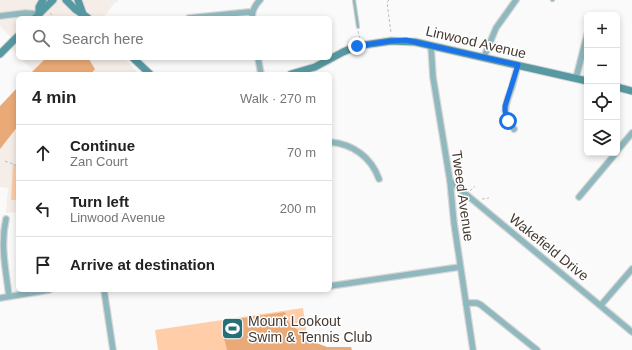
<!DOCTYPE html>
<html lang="en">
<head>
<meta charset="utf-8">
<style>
  body { margin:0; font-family:Helvetica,sans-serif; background:#f6f6f6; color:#222 }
  .controls { position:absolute; right:12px; top:12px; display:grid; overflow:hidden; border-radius:6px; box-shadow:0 2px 6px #0003 }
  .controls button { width:36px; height:36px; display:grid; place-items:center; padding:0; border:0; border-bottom:1px solid #e0e0e0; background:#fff; color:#222; font:20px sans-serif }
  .stop { position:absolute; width:12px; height:12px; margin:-9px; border:3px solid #1a73e8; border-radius:50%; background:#fff }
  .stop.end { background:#1a73e8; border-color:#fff; box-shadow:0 1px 4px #0008 }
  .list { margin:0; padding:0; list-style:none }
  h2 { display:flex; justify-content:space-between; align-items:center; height:52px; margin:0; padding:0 16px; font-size:17px }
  h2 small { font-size:13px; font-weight:400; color:#767676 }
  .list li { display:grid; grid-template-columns:26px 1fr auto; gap:12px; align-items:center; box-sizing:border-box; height:56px; padding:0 16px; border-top:1px solid #e0e0e0 }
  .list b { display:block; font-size:15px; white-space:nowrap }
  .list p { margin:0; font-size:13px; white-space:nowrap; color:#767676 }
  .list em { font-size:13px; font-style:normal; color:#767676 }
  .icon { flex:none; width:22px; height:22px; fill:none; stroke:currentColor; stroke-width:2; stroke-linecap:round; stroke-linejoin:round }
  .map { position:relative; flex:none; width:632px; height:350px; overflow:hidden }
  .search { position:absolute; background:#fff; box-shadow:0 2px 6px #0003; left:16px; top:16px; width:316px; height:44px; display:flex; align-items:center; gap:10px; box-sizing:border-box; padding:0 14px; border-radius:6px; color:#767676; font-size:15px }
  .panel { position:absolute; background:#fff; box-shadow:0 2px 6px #0003; left:16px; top:72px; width:316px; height:220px; border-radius:6px }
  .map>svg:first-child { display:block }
  .built { fill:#f5ede7 }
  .green { fill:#ffcea9 }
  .forest { fill:#eaaa77 }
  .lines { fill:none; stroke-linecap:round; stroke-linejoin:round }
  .lane-casing { stroke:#d9d7d5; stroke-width:4.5 }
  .street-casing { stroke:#d9d7d5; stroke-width:8 }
  .secondary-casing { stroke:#d9d7d5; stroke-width:9 }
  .path { stroke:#c1bdba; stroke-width:1; stroke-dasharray:3 2; stroke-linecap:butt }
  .lane { stroke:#8fb9bf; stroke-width:2.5 }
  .street { stroke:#8fb9bf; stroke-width:5.5 }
  .secondary { stroke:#5799a2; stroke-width:7 }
  .route { stroke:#1a73e8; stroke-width:5 }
  .labels { text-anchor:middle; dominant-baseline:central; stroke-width:3; stroke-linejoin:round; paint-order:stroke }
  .street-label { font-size:14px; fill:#45382e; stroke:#fff }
  .poi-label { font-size:14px; fill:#45382e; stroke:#fff; text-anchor:start }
</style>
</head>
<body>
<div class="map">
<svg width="632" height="350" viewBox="0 0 632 350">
  <rect width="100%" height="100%" fill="#fafafa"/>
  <g class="built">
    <polygon points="0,0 118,0 118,2 115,2 103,18 18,18 18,56 8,45 13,39 0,26"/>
    <polygon points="20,58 124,58 139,74 37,74"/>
    <polygon points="18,114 18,212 6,213 8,188 0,187 0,126"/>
  </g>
  <g class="green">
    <polygon points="13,164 18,165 18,200 11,200"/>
    <polygon points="303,308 309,350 158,350 155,330"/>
  </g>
  <g class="forest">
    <polygon points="46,58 88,58 95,69 91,74 30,74"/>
    <polygon points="18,87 18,126 0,149 0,106"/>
    <polygon points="285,312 289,323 311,341 327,347 351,347 352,350 227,350 224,338 230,320"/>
  </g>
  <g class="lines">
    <defs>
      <g id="lane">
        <polyline points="354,0 358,27"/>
        <polyline points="552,0 553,0"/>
      </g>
      <g id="street">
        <polyline points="0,16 25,13 39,14"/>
        <polyline points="189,18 249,12 252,13"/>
        <path d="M 252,18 C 252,11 255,5 260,0"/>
        <polyline points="431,46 433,77 450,181 454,223 473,350"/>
        <polyline points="484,57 496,28 516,0"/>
        <polyline points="258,58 261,74"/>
        <polyline points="576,78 587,35"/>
        <path d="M 514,129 C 500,114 506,104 512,87 C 514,80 516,72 518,65"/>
        <path d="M 330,142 C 353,144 371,157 379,179"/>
        <polyline points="617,151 632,133"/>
        <polyline points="450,181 632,332"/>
        <polyline points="579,197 616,153"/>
        <path d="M 6,219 C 0,245 6,271 9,296"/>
        <polyline points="330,286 460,267"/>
        <polyline points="104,290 113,350"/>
        <polyline points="0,298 49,290"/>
        <polyline points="466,303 477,303 481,305 537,350"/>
        <polyline points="601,305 632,269"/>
      </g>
      <g id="secondary">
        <polyline points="66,0 75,9 88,18"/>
        <polyline points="78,0 83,14"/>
        <polyline points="39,14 39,7 43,0"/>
        <polyline points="35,18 53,0"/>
        <polyline points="0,54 18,36"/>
        <polyline points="133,58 150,74"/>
        <polyline points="291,74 315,67 343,52 357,46 391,41 415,42 587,81"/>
        <polyline points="617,87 632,91"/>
      </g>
    </defs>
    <use href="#lane" class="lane-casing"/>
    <use href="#street" class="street-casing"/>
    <use href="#secondary" class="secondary-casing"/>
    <g class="path">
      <polyline points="389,0 387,2 391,33"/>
      <polyline points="50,13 55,18"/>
      <polyline points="358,31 360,39"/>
      <polyline points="5,161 18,166"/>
      <polyline points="455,173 463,169"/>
      <polyline points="470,191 475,186"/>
      <polyline points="482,199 489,198"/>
    </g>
    <use href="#lane" class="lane"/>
    <use href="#street" class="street"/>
    <use href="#secondary" class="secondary"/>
  </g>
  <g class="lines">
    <polyline class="route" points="357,46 391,41 406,40 518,65 505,106 505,111 508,121"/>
  </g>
  <defs>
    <symbol id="stadium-square" viewBox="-11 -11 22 22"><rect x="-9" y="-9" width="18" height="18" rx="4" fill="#266f78" stroke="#fff"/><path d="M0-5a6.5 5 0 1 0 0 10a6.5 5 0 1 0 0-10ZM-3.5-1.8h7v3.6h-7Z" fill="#fff"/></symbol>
  </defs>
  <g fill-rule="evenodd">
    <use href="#stadium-square" x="220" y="316" width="25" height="25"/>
  </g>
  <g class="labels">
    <g class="street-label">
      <text transform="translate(476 42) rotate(13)">Linwood Avenue</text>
      <text transform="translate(463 196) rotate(82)">Tweed Avenue</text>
      <text transform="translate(549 247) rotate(39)">Wakefield Drive</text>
    </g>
    <g class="poi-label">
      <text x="248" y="321">Mount Lookout<tspan x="248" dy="16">Swim &amp; Tennis Club</tspan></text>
    </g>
  </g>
</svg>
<div class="controls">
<button>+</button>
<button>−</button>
<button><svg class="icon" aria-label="locate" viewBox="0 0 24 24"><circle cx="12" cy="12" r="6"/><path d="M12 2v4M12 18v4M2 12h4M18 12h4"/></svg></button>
<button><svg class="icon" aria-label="layers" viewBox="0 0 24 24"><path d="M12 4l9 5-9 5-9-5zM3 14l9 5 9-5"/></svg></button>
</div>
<div class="stop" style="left:508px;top:121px"></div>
<div class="stop end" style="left:357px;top:46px"></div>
<div class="search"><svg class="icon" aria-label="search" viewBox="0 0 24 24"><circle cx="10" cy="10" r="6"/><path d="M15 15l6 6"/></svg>Search here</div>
<section class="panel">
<h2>4 min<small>Walk · 270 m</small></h2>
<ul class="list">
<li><svg class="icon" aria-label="ahead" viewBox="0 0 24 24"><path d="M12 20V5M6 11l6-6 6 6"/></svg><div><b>Continue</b><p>Zan Court</p></div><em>70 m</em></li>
<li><svg class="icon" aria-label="left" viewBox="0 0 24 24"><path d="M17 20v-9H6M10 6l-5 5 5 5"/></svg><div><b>Turn left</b><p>Linwood Avenue</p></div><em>200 m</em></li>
<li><svg class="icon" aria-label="arrive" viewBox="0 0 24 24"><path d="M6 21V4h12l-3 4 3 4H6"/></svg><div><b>Arrive at destination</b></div></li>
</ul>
</section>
</div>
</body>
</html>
